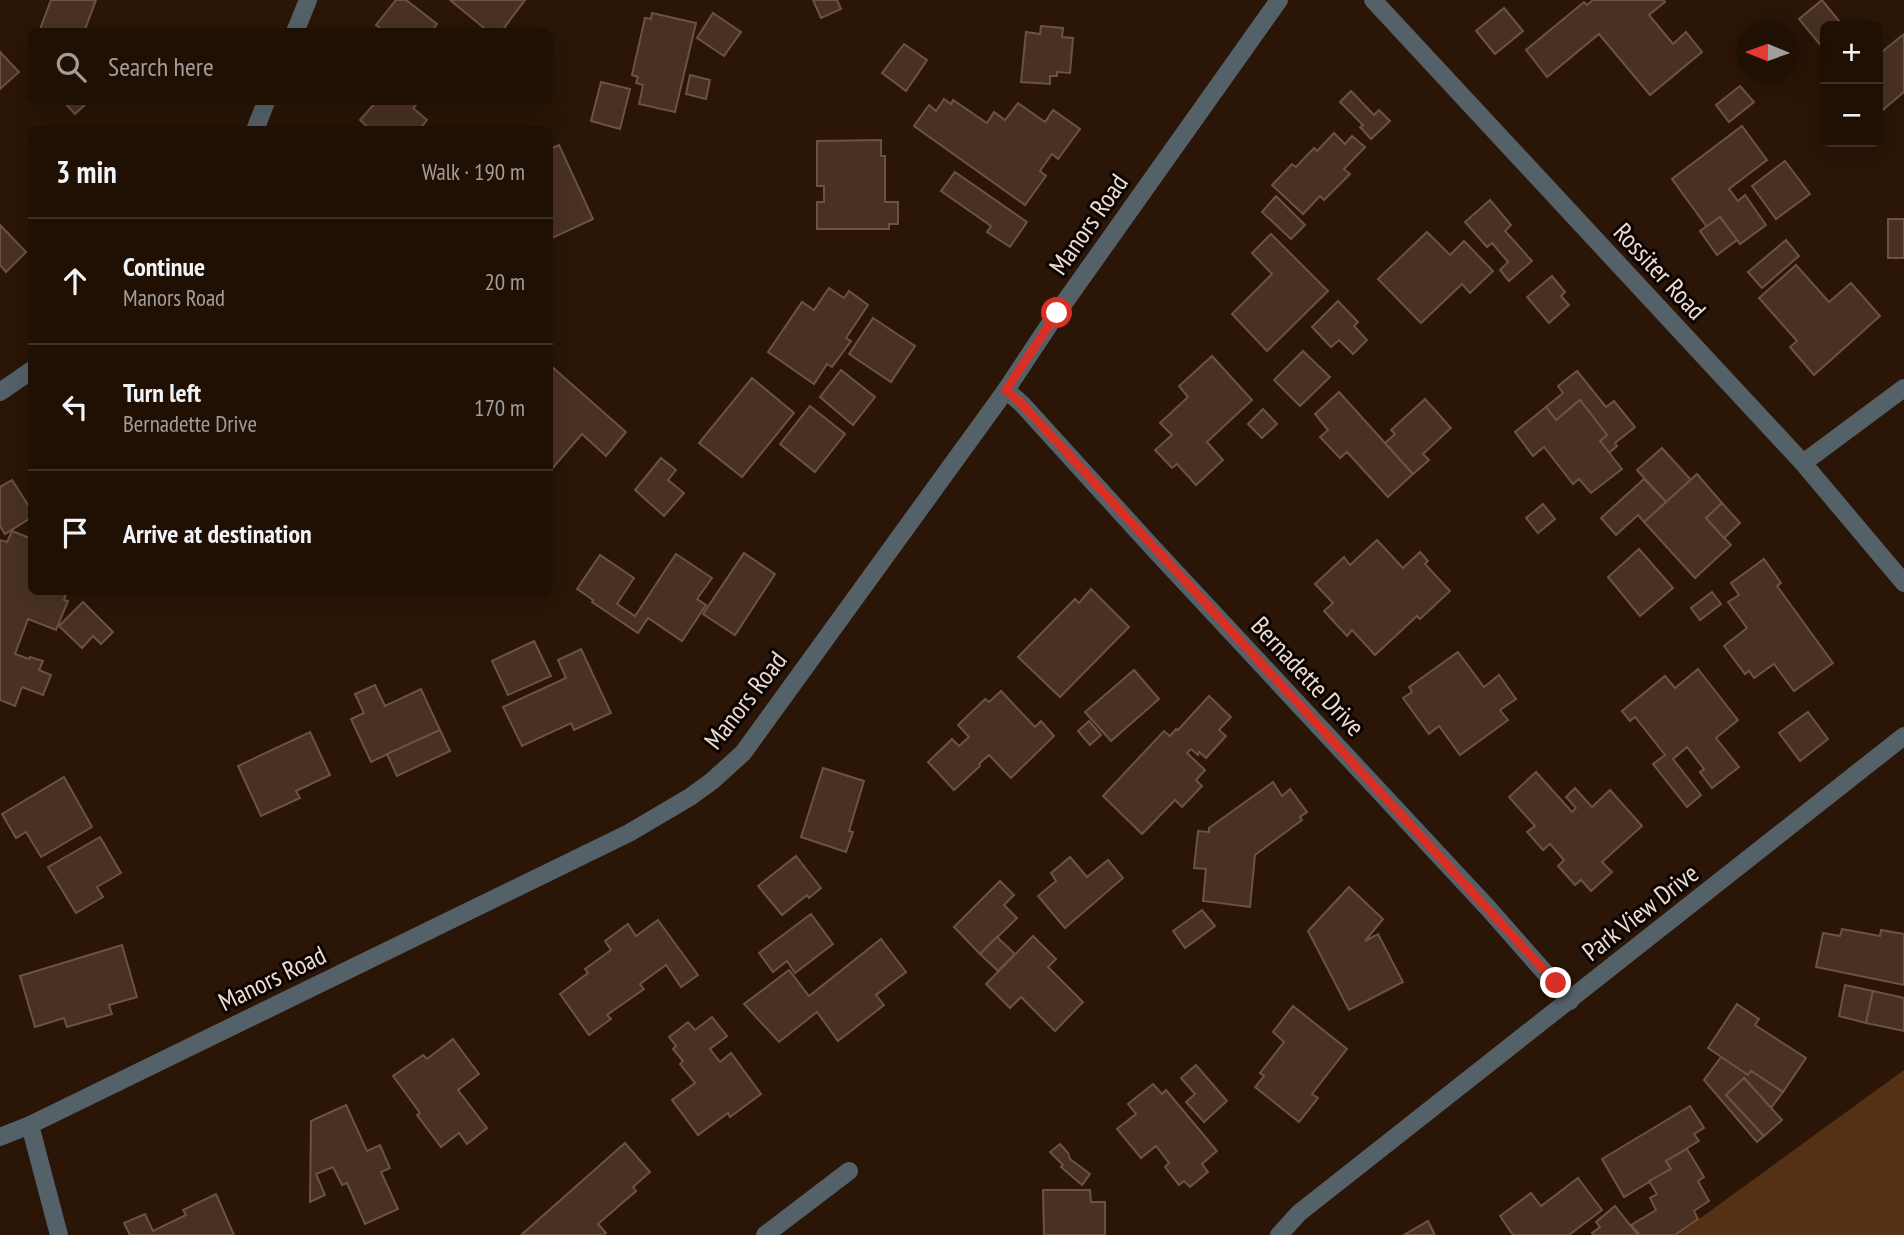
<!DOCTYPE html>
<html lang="en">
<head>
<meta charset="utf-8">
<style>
  body { margin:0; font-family:"PT Sans Narrow",sans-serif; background:#2d1e13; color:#f1f3f6 }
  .controls { position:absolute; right:21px; top:21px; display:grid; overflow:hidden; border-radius:10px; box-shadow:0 7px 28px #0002 }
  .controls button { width:63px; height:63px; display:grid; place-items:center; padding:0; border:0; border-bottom:2px solid #3d3026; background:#201004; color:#f1f3f6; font:35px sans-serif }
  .compass { position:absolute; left:1736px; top:21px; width:63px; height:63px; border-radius:50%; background:#201004; box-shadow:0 7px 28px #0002; rotate:271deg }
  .stop { position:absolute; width:21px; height:21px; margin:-16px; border:5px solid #d93025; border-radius:50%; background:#fff }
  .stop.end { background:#d93025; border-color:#fff; box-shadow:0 2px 7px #0008 }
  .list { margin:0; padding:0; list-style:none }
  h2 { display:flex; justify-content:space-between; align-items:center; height:91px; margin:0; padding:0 28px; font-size:30px }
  h2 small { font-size:23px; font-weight:400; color:#a29d9a }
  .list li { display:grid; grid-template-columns:46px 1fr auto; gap:21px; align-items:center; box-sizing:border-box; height:126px; padding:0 28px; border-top:2px solid #3d3026 }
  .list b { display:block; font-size:26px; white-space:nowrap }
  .list p { margin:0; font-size:23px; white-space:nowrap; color:#a29d9a }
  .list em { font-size:23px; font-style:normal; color:#a29d9a }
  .icon { flex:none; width:38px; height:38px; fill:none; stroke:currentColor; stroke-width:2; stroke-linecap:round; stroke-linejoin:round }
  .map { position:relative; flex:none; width:1904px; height:1235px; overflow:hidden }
  .search { position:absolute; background:#201004; box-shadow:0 7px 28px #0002; left:28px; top:28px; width:525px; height:77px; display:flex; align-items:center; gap:18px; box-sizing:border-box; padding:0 24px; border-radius:10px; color:#a29d9a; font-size:26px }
  .panel { position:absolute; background:#201004; box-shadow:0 7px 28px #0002; left:28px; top:126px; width:525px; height:469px; border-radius:10px }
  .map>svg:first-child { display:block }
  .green { fill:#543015 }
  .building { fill:#483121; stroke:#6b5241; stroke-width:2 }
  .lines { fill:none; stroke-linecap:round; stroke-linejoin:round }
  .street { stroke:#546168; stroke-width:18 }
  .route { stroke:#d93025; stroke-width:9 }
  .labels { text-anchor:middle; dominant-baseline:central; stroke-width:6; stroke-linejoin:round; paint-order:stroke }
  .street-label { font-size:26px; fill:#ecddd3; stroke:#0c0401 }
</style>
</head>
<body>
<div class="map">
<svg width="1904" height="1235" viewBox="0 0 1904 1235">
  <rect width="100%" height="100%" fill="#2a1506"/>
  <polygon class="green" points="1904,1070 1904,1235 1677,1235"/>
  <g class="building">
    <polygon points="51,0 96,0 84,32 39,32"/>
    <polygon points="396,0 406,0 437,24 431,32 385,32 376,25"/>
    <polygon points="450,0 525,0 501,32 489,32"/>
    <polygon points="813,0 837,0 841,9 821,18"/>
    <polygon points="1593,0 1664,0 1665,2 1649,15 1673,44 1686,32 1702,52 1650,95 1599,34 1547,77 1526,50 1584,2 1587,5"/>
    <polygon points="1822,0 1843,26 1825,26 1825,44 1822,47 1799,19"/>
    <polygon points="1504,8 1523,31 1495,54 1476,31"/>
    <polygon points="652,13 696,23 675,112 639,104 643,85 636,83 638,77 632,75 645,18 651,19"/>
    <polygon points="713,13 741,32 724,56 697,38"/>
    <polygon points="1041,26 1063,28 1062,37 1073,38 1070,73 1057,72 1057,76 1050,76 1050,84 1021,82 1026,32 1040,34"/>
    <polygon points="1904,34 1904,92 1878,114 1878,55"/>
    <polygon points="904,44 927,60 906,91 882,73"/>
    <polygon points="0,52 19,72 0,89"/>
    <polygon points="690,75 710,80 706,99 686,94"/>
    <polygon points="601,82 630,89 620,129 591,121"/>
    <polygon points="1740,86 1754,102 1729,122 1716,105"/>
    <polygon points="1351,91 1374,115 1379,110 1390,121 1371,139 1360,127 1363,125 1340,102"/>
    <polygon points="944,99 951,104 953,100 987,123 994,112 1005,120 1018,103 1045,122 1053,110 1080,129 1058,159 1052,154 1040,171 1046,176 1025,205 914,126 929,105 936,111"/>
    <polygon points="64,102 88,102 75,114"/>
    <polygon points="376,102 419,102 413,108 427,120 419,130 371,130 360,120"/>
    <polygon points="1742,126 1767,160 1729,189 1738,201 1745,195 1766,225 1740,244 1720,217 1707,227 1672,179"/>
    <polygon points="1334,133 1345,144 1352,136 1365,147 1344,169 1350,174 1324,200 1320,196 1303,214 1272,185 1292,164 1296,167 1314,148 1317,151"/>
    <polygon points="881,140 881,156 885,156 885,202 898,202 898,224 889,224 889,229 817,229 817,202 824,202 824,186 817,186 817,141"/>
    <polygon points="559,145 593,219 550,239 550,149"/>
    <polygon points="1785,161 1810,194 1776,219 1752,186"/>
    <polygon points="955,172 1027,222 1010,247 987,232 991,226 941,191"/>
    <polygon points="1276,196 1305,225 1291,239 1262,212"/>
    <polygon points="1490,200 1511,225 1505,231 1532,261 1509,281 1500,270 1508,262 1492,243 1487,247 1465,222"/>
    <polygon points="1720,217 1737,240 1717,255 1700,231"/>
    <rect x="1888" y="219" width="16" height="39"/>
    <polygon points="0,225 26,252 6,272 0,265"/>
    <polygon points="1427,232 1450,255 1464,241 1493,271 1470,293 1462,284 1421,323 1378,279"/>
    <polygon points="1271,234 1328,291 1267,351 1232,314 1272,274 1252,253"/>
    <polygon points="1786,240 1799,256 1762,288 1748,272"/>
    <polygon points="1796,265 1829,302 1851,283 1880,316 1814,375 1790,347 1797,341 1759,298"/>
    <polygon points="1552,276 1565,292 1561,296 1569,305 1549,323 1527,297"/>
    <polygon points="829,288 844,298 849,291 868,305 846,338 851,341 832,367 827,364 814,384 768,352 802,302 814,310"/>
    <polygon points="1338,301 1358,322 1354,326 1367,340 1353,354 1339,340 1331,347 1312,327"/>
    <polygon points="873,318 915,346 891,382 849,354"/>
    <polygon points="1303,351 1330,377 1300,406 1274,380"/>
    <polygon points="1212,356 1252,400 1207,442 1223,460 1196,485 1177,464 1172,468 1155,450 1172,435 1160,423 1188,397 1179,386"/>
    <polygon points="550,365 626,432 606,456 582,434 550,471"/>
    <polygon points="841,370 875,397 853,425 820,397"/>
    <polygon points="1577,371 1606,407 1614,401 1635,427 1615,443 1617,446 1609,453 1600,441 1607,435 1580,400 1556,420 1546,407 1563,393 1558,386"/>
    <polygon points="752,378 794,413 742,477 699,443"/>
    <polygon points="1339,392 1413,474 1388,497 1347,452 1340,458 1320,437 1328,430 1315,414"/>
    <polygon points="1425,399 1451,428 1423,454 1429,460 1413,474 1385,443 1395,434 1391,430"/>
    <polygon points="1580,400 1607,435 1600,441 1622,469 1591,493 1579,479 1573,484 1544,447 1533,456 1515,432 1546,407 1556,420"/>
    <polygon points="810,406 845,434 815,472 780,444"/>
    <polygon points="1263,409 1277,424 1262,438 1248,424"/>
    <polygon points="1662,448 1691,480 1666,502 1637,470"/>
    <polygon points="661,458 676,470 668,480 684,493 664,516 635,490"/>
    <polygon points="1697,474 1722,503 1706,518 1731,545 1695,578 1644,522"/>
    <polygon points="1644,479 1666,502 1644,522 1638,515 1616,535 1601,518"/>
    <polygon points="12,480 32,511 32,517 5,534 0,526 0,487"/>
    <polygon points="1722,503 1740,523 1724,538 1706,518"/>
    <polygon points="1543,504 1555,519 1538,533 1526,518"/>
    <polygon points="12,531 32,539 32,592 67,592 64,600 68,601 56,630 28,619 15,654 29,659 30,657 43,661 39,670 51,675 43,695 22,687 15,706 0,700 0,540 7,542"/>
    <polygon points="1377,540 1403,568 1420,552 1428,561 1425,564 1450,591 1420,619 1417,616 1375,655 1352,630 1347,636 1324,611 1333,603 1315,584 1344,557 1350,565"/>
    <polygon points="1639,549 1673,588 1640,616 1608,577"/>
    <polygon points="744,553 775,574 735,635 703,614"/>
    <polygon points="676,554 712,578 697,599 706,605 682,641 648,618 638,633 592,602 593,600 577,589 600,555 634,578 617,604 635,616"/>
    <polygon points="1764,559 1781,583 1777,586 1833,663 1794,691 1774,664 1754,678 1749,671 1745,674 1724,646 1747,628 1728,602 1739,595 1731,583"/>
    <polygon points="1091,589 1129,627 1060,697 1018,657 1075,599 1079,603"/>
    <polygon points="1712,592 1721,604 1700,620 1691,608"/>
    <polygon points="83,602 113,632 101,644 93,636 82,648 59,626"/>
    <polygon points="534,641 551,676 508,695 492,661"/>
    <polygon points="581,649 611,713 574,730 571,723 522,746 503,707 566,678 558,660"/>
    <polygon points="1458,652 1484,687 1499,675 1516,699 1500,710 1508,720 1460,755 1439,726 1429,734 1403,698 1412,692 1409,687"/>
    <polygon points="1698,669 1738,720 1716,738 1739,767 1712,788 1700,772 1704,769 1687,747 1673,759 1701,795 1687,807 1653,764 1665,755 1635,717 1630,721 1622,711 1665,676 1675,688"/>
    <polygon points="1134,670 1159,699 1111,741 1085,712"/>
    <polygon points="375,685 385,706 421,689 440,730 371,762 351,719 364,713 355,694"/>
    <polygon points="1001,691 1035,727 1041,721 1054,736 1011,778 989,755 979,764 980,766 954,790 928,762 952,739 959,746 969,737 958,725 985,699 989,702"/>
    <polygon points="1209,696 1231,717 1219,730 1226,736 1206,758 1199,752 1198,755 1191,749 1187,753 1205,770 1196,780 1202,786 1182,807 1175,800 1142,834 1103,796 1164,731 1170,736 1176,729 1178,730"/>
    <polygon points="1808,712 1828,739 1800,761 1779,733"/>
    <polygon points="1089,721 1101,735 1090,745 1078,731"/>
    <polygon points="440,730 450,751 397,776 387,754"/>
    <polygon points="310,732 330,775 296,791 300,798 261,816 238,766"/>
    <polygon points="823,768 864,781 849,831 853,832 846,852 801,837"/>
    <polygon points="1536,772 1572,812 1576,808 1566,797 1575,788 1592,807 1610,790 1642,826 1602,862 1612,872 1591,891 1581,880 1575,885 1558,866 1564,860 1550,844 1543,850 1527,832 1535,826 1509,797"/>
    <polygon points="64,777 92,827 41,857 26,832 16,838 2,814"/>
    <polygon points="1273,782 1282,796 1290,789 1307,812 1300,817 1302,820 1255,855 1250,907 1203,901 1206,869 1194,868 1198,831 1209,832 1209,828"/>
    <polygon points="100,837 121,873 97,887 103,897 76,913 48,867"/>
    <polygon points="796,856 821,888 809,898 807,895 782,915 758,886"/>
    <polygon points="1070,857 1087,877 1108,860 1123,878 1065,928 1038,896 1056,881 1051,873"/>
    <polygon points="1000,881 1014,895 1004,905 1017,918 980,954 954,927"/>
    <polygon points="1349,887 1383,919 1365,941 1378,934 1403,982 1349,1010 1308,931"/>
    <polygon points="1202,910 1215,926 1185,948 1173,931"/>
    <polygon points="811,914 833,944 795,973 787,961 773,972 759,953"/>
    <polygon points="658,920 698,975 681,987 666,965 640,984 644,989 607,1015 611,1019 589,1035 560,994 588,973 585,969 611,950 605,941 628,924 636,936"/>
    <polygon points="1842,929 1880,936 1881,930 1904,934 1904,985 1816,967 1823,933 1840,936"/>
    <polygon points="1033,936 1056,959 1048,967 1083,1002 1055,1031 1021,997 1010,1008 986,984"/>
    <polygon points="997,937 1015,954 998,971 980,954"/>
    <polygon points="881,939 906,972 876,995 884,1005 838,1041 817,1012 779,1042 744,1004 789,970 809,996"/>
    <polygon points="122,945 137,997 109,1005 112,1014 67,1027 64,1018 35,1027 20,976"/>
    <polygon points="1845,985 1873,991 1866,1023 1839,1016"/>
    <polygon points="1873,991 1904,998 1904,1031 1866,1023"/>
    <polygon points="1737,1004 1759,1019 1755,1025 1806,1058 1783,1092 1751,1071 1748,1075 1708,1048"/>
    <polygon points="1293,1006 1347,1049 1312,1094 1318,1098 1299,1122 1255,1087 1264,1076 1260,1073 1284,1042 1273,1032"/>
    <polygon points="712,1017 727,1036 710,1049 720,1062 731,1053 761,1094 730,1117 728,1113 698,1135 672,1100 695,1083 680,1064 683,1061 673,1049 676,1046 669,1037 688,1022 695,1030"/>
    <polygon points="453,1039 479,1074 458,1090 487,1128 467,1144 459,1133 441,1147 417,1115 420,1113 393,1076 423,1055 427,1059"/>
    <polygon points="1721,1057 1748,1075 1751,1071 1783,1092 1771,1108 1744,1078 1726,1095 1764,1136 1757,1142 1704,1080"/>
    <polygon points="1196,1065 1227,1101 1204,1122 1186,1102 1195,1094 1181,1078"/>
    <polygon points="1744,1078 1782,1120 1764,1136 1726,1095"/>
    <polygon points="1153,1084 1162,1094 1166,1090 1217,1151 1202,1164 1208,1172 1190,1187 1184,1181 1179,1185 1165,1167 1169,1163 1156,1146 1141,1158 1117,1129 1136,1114 1128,1104"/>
    <polygon points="346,1105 367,1151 380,1145 390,1168 381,1172 398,1209 365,1224 347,1183 342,1185 333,1167 316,1174 325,1195 310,1202 311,1121"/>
    <polygon points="1690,1106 1704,1128 1694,1134 1699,1141 1666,1161 1671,1169 1624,1197 1602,1159"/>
    <polygon points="625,1143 650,1172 633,1187 636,1191 598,1224 606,1233 603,1235 521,1235"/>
    <polygon points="1060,1144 1068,1153 1070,1159 1090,1174 1082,1185 1061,1167 1063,1165 1050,1152"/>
    <polygon points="1687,1149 1704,1177 1698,1181 1709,1201 1694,1211 1698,1219 1675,1235 1640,1235 1631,1225 1656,1210 1650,1198 1657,1194 1649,1181 1671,1169 1666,1161"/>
    <polygon points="1578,1178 1602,1210 1569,1235 1513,1235 1500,1216 1531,1193 1541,1206"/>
    <polygon points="1043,1190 1090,1190 1091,1202 1105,1202 1105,1235 1044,1235"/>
    <polygon points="216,1194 234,1235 130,1235 124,1223 145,1214 153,1231 186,1215 183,1210"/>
    <polygon points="1615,1206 1638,1235 1593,1235 1592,1233 1600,1227 1596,1222"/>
    <polygon points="1428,1221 1435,1235 1404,1235"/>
  </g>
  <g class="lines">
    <g class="street">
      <polyline points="1373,0 1803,463 1904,583"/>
      <polyline points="295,32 308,0"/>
      <polyline points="255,130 266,102"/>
      <polyline points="1006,390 1022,404 1153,548 1488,908 1570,1001"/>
      <polyline points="0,392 32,370"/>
      <polyline points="1803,463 1904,388"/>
      <polyline points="30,1125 59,1235"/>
      <polyline points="0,1137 30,1125 629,833 690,797 712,781 743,753 1006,390 1057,313 1279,0"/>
      <polyline points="765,1235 849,1171"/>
      <polyline points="1279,1235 1299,1213 1904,736"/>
    </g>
  </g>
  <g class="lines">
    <polyline class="route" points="1057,313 1006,390 1022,404 1556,983"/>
  </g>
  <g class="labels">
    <g class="street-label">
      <text transform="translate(1088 224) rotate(-55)">Manors Road</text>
      <text transform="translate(1660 271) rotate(47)">Rossiter Road</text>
      <text transform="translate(1308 676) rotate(47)">Bernadette Drive</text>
      <text transform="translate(745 700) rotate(-52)">Manors Road</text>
      <text transform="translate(1640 912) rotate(-38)">Park View Drive</text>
      <text transform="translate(272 978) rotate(-26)">Manors Road</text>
    </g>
  </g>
</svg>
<div class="controls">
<button>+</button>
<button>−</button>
</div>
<svg class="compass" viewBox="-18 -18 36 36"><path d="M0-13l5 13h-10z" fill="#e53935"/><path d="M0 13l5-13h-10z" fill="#a29d9a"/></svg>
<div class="stop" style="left:1057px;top:313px"></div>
<div class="stop end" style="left:1556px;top:983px"></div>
<div class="search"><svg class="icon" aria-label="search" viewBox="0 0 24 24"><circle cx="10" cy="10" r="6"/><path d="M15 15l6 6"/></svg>Search here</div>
<section class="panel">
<h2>3 min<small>Walk · 190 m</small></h2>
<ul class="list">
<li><svg class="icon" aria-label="ahead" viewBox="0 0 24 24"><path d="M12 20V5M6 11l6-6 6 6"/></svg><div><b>Continue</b><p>Manors Road</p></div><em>20 m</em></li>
<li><svg class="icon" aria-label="left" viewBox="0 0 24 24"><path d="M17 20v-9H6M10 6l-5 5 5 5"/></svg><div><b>Turn left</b><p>Bernadette Drive</p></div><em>170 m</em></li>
<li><svg class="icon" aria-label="arrive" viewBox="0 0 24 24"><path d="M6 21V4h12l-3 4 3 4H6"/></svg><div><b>Arrive at destination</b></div></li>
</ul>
</section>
</div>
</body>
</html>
